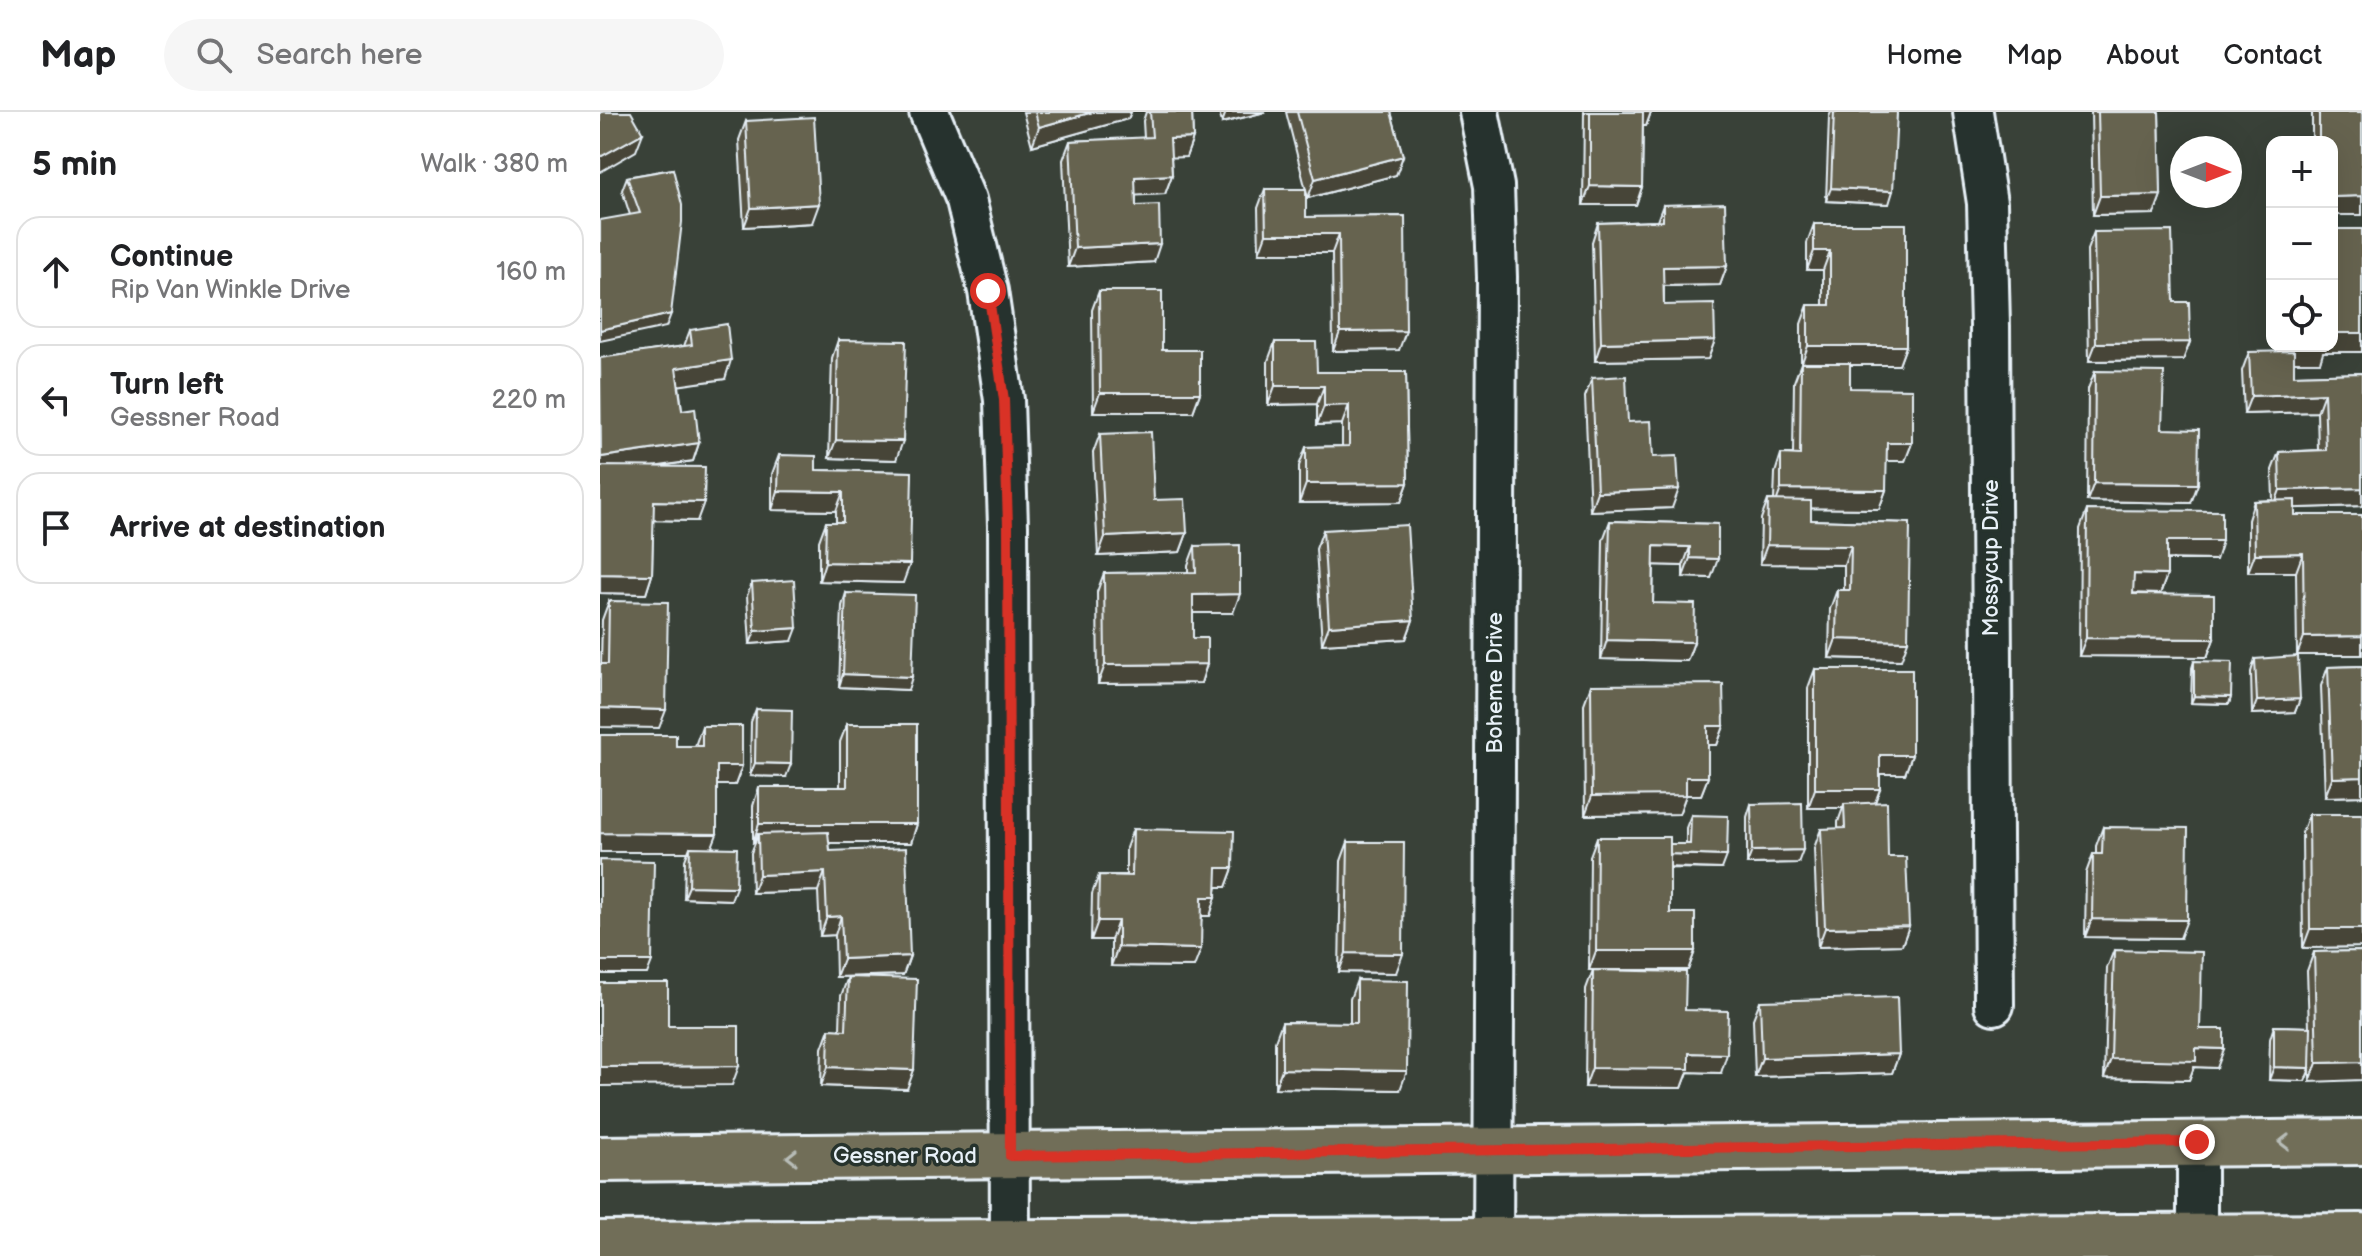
<!DOCTYPE html>
<html lang="en">
<head>
<meta charset="utf-8">
<style>
  body { margin:0; font-family:"Balsamiq Sans",sans-serif; background:#f6f6f6; color:#202124 }
  .controls { position:absolute; right:24px; top:24px; display:grid; overflow:hidden; border-radius:16px; box-shadow:0 8px 32px #0002 }
  .controls button { width:72px; height:72px; display:grid; place-items:center; padding:0; border:0; border-bottom:2px solid #e0e0e0; background:#fff; color:#202124; font:40px sans-serif }
  .compass { position:absolute; left:1570px; top:24px; width:72px; height:72px; border-radius:50%; background:#fff; box-shadow:0 8px 32px #0002; rotate:90deg }
  .stop { position:absolute; width:24px; height:24px; margin:-18px; border:6px solid #d93025; border-radius:50%; background:#fff }
  .stop.end { background:#d93025; border-color:#fff; box-shadow:0 2px 8px #0008 }
  .list { margin:0; padding:0; list-style:none }
  h2 { display:flex; justify-content:space-between; align-items:center; height:104px; margin:0; padding:0 32px; font-size:34px }
  h2 small { font-size:26px; font-weight:400; color:#757577 }
  .list li { display:grid; grid-template-columns:52px 1fr auto; gap:24px; align-items:center; box-sizing:border-box; height:112px; margin:0 16px 16px; padding:0 16px; border:2px solid #e0e0e0; border-radius:24px }
  .list b { display:block; font-size:30px; white-space:nowrap }
  .list p { margin:0; font-size:26px; white-space:nowrap; color:#757577 }
  .list em { font-size:26px; font-style:normal; color:#757577 }
  .icon { flex:none; width:44px; height:44px; fill:none; stroke:currentColor; stroke-width:2; stroke-linecap:round; stroke-linejoin:round }
  .map { position:relative; flex:none; width:1762px; height:1144px; overflow:hidden }
  header { display:flex; align-items:center; gap:48px; box-sizing:border-box; height:112px; padding:0 40px; background:#fff; border-bottom:2px solid #e0e0e0 }
  header strong { font-size:38px }
  nav { display:flex; gap:44px; margin-inline-start:auto; font-size:28px }
  .search { width:560px; height:72px; background:#f6f6f6; display:flex; align-items:center; gap:20px; box-sizing:border-box; padding:0 28px; border-radius:44px; color:#757577; font-size:30px }
  main { display:flex }
  aside { flex:1; background:#fff }
  .map>svg:first-child { display:block }
  .lines { fill:none; stroke-linecap:round; stroke-linejoin:round }
  .minor-casing { stroke:#e8f1f8; stroke-width:44 }
  .major-casing { stroke:#e8f1f8; stroke-width:50 }
  .minor { stroke:#26332d; stroke-width:38 }
  .major { stroke:#716e59; stroke-width:44 }
  .wall { fill:#585545; stroke:#e8f1f8; stroke-width:2 }
  .shaded-wall { fill:#474538; stroke:#e8f1f8; stroke-width:2 }
  .building { fill:#666350; stroke:#e8f1f8; stroke-width:2 }
  .oneway { stroke:#b8bdb8 }
  .route { stroke:#d93025; stroke-width:10 }
  .labels { text-anchor:middle; dominant-baseline:central; stroke-width:7; stroke-linejoin:round; paint-order:stroke }
  .street-label { font-size:22px; fill:#e8f1f8; stroke:#26332d }
</style>
</head>
<body>
<header>
<strong>Map</strong>
<div class="search"><svg class="icon" aria-label="search" viewBox="0 0 24 24"><circle cx="10" cy="10" r="6"/><path d="M15 15l6 6"/></svg>Search here</div>
<nav><a>Home</a><a>Map</a><a>About</a><a>Contact</a></nav>
</header>
<main>
<aside>
<h2>5 min<small>Walk · 380 m</small></h2>
<ul class="list">
<li><svg class="icon" aria-label="ahead" viewBox="0 0 24 24"><path d="M12 20V5M6 11l6-6 6 6"/></svg><div><b>Continue</b><p>Rip Van Winkle Drive</p></div><em>160 m</em></li>
<li><svg class="icon" aria-label="left" viewBox="0 0 24 24"><path d="M17 20v-9H6M10 6l-5 5 5 5"/></svg><div><b>Turn left</b><p>Gessner Road</p></div><em>220 m</em></li>
<li><svg class="icon" aria-label="arrive" viewBox="0 0 24 24"><path d="M6 21V4h12l-3 4 3 4H6"/></svg><div><b>Arrive at destination</b></div></li>
</ul>
</aside>
<div class="map">
<svg width="1762" height="1144" viewBox="0 0 1762 1144">
  <rect width="100%" height="100%" fill="#394138"/>
  <filter id="ink" filterUnits="userSpaceOnUse"><feTurbulence type="fractalNoise" baseFrequency=".0125" numOctaves="2"/><feDisplacementMap in="SourceGraphic" scale="16" xChannelSelector="R" yChannelSelector="G"/><feConvolveMatrix kernelMatrix="1 2 1 2 8 2 1 2 1" color-interpolation-filters="sRGB"/></filter>
  <g filter="url(#ink)">
    <g class="lines">
      <defs>
        <g id="minor">
          <polyline points="329,0 366,88 388,179 404,288 408,414 410,1144"/>
          <polyline points="879,0 894,74 897,165 893,1144"/>
          <polyline points="1373,0 1387,91 1390,214 1394,893"/>
          <polyline points="1597,1030 1597,1144"/>
        </g>
        <g id="major">
          <polyline points="0,1047 1762,1030"/>
          <polyline points="0,1132 1762,1124"/>
        </g>
      </defs>
      <use href="#minor" class="minor-casing"/>
      <use href="#major" class="major-casing"/>
      <use href="#minor" class="minor"/>
      <use href="#major" class="major"/>
    </g>
    <g class="wall">
      <polygon points="423,0 531,0 528,7 432,34"/>
      <polygon points="546,0 592,0 593,26 586,45 571,45 572,63 565,82 536,83 536,94 554,150 468,155 463,48 470,29 544,26 543,9"/>
      <polygon points="619,0 665,0 622,11"/>
      <polygon points="686,0 791,0 803,44 796,63 708,86"/>
      <polygon points="984,0 1051,0 1046,14 1043,14 1042,75 1036,93 983,93"/>
      <polygon points="1231,0 1297,0 1289,92 1226,89 1229,5"/>
      <polygon points="1491,0 1559,0 1561,83 1554,102 1493,103"/>
      <polygon points="1712,0 1762,0 1762,103 1732,103 1732,30 1712,30"/>
      <polygon points="146,9 212,111 144,115 139,28"/>
      <polygon points="73,57 66,215 22,78 27,65"/>
      <polygon points="665,77 706,105 805,104 799,238 733,239 732,141 659,141 658,96"/>
      <polygon points="1063,93 1127,154 1120,173 1064,174 1064,193 1115,228 1108,247 995,249 992,130 998,111 1057,109"/>
      <polygon points="1214,112 1306,234 1299,253 1250,253 1250,276 1312,331 1305,349 1286,349 1286,378 1279,397 1211,396 1211,408 1310,411 1301,548 1229,546 1230,497 1237,478 1244,478 1244,453 1160,452 1161,407 1168,388 1174,388 1175,361 1181,342 1193,342 1194,270 1201,251 1201,212 1208,193 1223,193 1223,158 1207,158 1207,131"/>
      <polygon points="1494,120 1574,190 1590,230 1583,248 1489,249 1487,138"/>
      <polygon points="499,179 562,238 600,281 593,300 493,300 492,198"/>
      <polygon points="90,218 125,267 79,273 82,298 99,331 93,349 59,354 97,409 53,408 52,463 46,482 0,481 0,246 84,234"/>
      <polygon points="238,228 296,348 229,346 232,246"/>
      <polygon points="675,230 717,260 806,260 808,371 801,390 699,391 699,354 706,335 742,334 742,312 717,313 717,292 668,293 668,249"/>
      <polygon points="1677,234 1732,234 1762,240 1723,240 1720,250 1694,250 1694,263 1762,261 1762,394 1695,396 1695,403 1762,403 1697,543 1696,460 1648,460 1648,408 1654,389 1673,388 1672,358 1679,340 1718,338 1717,300 1644,302 1642,259 1649,240 1677,240"/>
      <polygon points="1495,259 1562,317 1591,391 1487,389 1488,277"/>
      <polygon points="992,266 1028,310 1053,345 1072,396 990,399 985,285"/>
      <polygon points="500,322 554,388 587,421 580,440 498,444 493,341"/>
      <polygon points="179,343 216,358 312,360 303,471 219,469 219,429 226,410 236,410 236,399 172,398 172,362"/>
      <polygon points="1487,398 1616,448 1567,448 1567,463 1560,482 1533,481 1614,527 1607,545 1479,544 1480,417"/>
      <polygon points="1010,409 1118,412 1111,466 1083,465 1083,454 1054,453 1053,491 1094,530 1087,549 1001,547 1003,428"/>
      <polygon points="723,418 813,508 806,527 722,532 716,437"/>
      <polygon points="595,434 633,501 593,501 593,526 607,552 601,571 498,572 497,480 504,461 588,460 588,453"/>
      <polygon points="152,471 192,529 150,532 147,484"/>
      <polygon points="246,481 308,578 239,575 242,494"/>
      <polygon points="9,489 59,616 1,552 2,508"/>
      <polygon points="1655,547 1700,587 1695,600 1652,602 1651,560"/>
      <polygon points="1594,549 1631,585 1629,592 1591,591 1592,556"/>
      <polygon points="1762,554 1762,684 1725,685 1721,574 1728,555"/>
      <polygon points="1215,557 1312,643 1305,662 1280,662 1275,690 1288,745 1309,814 1302,833 1218,835 1214,736 1221,717 1238,717 1238,710 1243,696 1208,696 1208,576"/>
      <polygon points="991,573 1124,614 1117,633 1108,633 1108,665 1101,683 1086,683 1079,702 985,703 984,592"/>
      <polygon points="156,597 186,665 150,664 151,610"/>
      <polygon points="247,612 317,712 311,731 229,731 230,739 310,844 303,863 236,865 235,823 220,824 218,779 152,781 151,741 155,731 153,731 153,694 159,675 240,675 240,630"/>
      <polygon points="102,614 142,654 135,673 117,673 112,735 131,788 84,786 85,748 88,740 0,740 0,623 76,634 95,634"/>
      <polygon points="1151,692 1198,751 1147,752 1147,705"/>
      <polygon points="1709,702 1762,702 1762,835 1703,836 1702,721"/>
      <polygon points="1091,703 1122,757 1070,756 1070,801 1095,839 1088,858 989,858 990,744 997,725 1070,732 1086,732 1086,716"/>
      <polygon points="1503,715 1580,826 1485,825 1486,761 1493,742 1496,742 1496,734"/>
      <polygon points="533,717 633,756 626,775 617,775 610,804 602,804 594,855 511,854 511,828 491,828 492,782 499,763 526,763 526,736"/>
      <polygon points="748,730 796,861 739,860 741,749"/>
      <polygon points="1514,838 1600,917 1617,956 1594,955 1589,968 1504,966 1507,856"/>
      <polygon points="1762,839 1710,970 1710,957 1705,969 1669,968 1670,927 1674,914 1709,915 1707,859 1714,840"/>
      <polygon points="993,858 1085,898 1121,961 1088,960 1082,976 985,975 986,877"/>
      <polygon points="248,865 307,977 221,974 222,936 229,917 240,918 241,884"/>
      <polygon points="757,868 800,978 675,976 675,929 682,910 750,911 750,887"/>
      <polygon points="1160,889 1299,942 1292,961 1155,965 1153,907"/>
    </g>
    <g class="shaded-wall">
      <polygon points="493,0 531,0 528,7 432,34 439,15"/>
      <polygon points="626,0 665,0 622,11"/>
      <polygon points="1041,0 1051,0 1046,14 1036,14"/>
      <polygon points="43,21 36,39 0,60 0,45"/>
      <polygon points="593,26 586,45 563,46 570,27"/>
      <polygon points="803,44 796,63 708,86 715,67"/>
      <polygon points="572,63 565,82 528,84 535,65"/>
      <polygon points="990,74 1042,75 1036,93 983,93"/>
      <polygon points="1231,76 1293,79 1289,92 1226,89"/>
      <polygon points="1561,83 1554,102 1493,103 1500,84"/>
      <polygon points="1762,84 1762,103 1732,103 1732,85"/>
      <polygon points="219,92 212,111 144,115 151,96"/>
      <polygon points="666,122 739,122 732,141 659,141"/>
      <polygon points="560,132 554,150 468,155 475,136"/>
      <polygon points="1214,139 1230,139 1223,158 1207,158"/>
      <polygon points="1127,154 1120,173 1056,174 1063,155"/>
      <polygon points="71,202 66,215 0,229 0,218"/>
      <polygon points="806,219 799,238 733,239 740,220"/>
      <polygon points="1732,221 1762,221 1762,240 1723,240 1720,250 1677,250 1683,234 1732,234"/>
      <polygon points="1115,228 1108,247 995,249 1001,231"/>
      <polygon points="1590,230 1583,248 1489,249 1496,231"/>
      <polygon points="1208,234 1306,234 1299,253 1201,253"/>
      <polygon points="131,248 125,267 69,275 76,256"/>
      <polygon points="675,274 724,274 717,292 668,293"/>
      <polygon points="500,281 600,281 593,300 493,300"/>
      <polygon points="1724,281 1717,300 1644,302 1651,284"/>
      <polygon points="749,293 742,312 717,313 724,294"/>
      <polygon points="236,328 303,329 296,348 229,346"/>
      <polygon points="99,331 93,349 0,363 1,345"/>
      <polygon points="1287,331 1312,331 1305,349 1280,349"/>
      <polygon points="808,371 801,390 699,391 706,372"/>
      <polygon points="1494,371 1598,372 1591,391 1487,389"/>
      <polygon points="1762,376 1762,394 1673,397 1680,378"/>
      <polygon points="1079,377 1072,396 990,399 997,380"/>
      <polygon points="1181,377 1286,378 1279,397 1174,396"/>
      <polygon points="178,379 243,380 236,399 172,398"/>
      <polygon points="54,389 104,390 97,409 47,408"/>
      <polygon points="587,421 580,440 498,444 505,425"/>
      <polygon points="1567,429 1622,429 1616,448 1560,447"/>
      <polygon points="1167,433 1251,434 1244,453 1160,452"/>
      <polygon points="1054,434 1090,435 1083,454 1047,453"/>
      <polygon points="1703,441 1696,460 1648,460 1655,442"/>
      <polygon points="1090,446 1118,447 1111,466 1083,465"/>
      <polygon points="225,450 310,452 303,471 219,469"/>
      <polygon points="0,462 52,463 46,482 0,481"/>
      <polygon points="1534,462 1567,463 1560,482 1527,481"/>
      <polygon points="640,482 633,501 586,501 593,483"/>
      <polygon points="813,508 806,527 722,532 729,514"/>
      <polygon points="197,516 192,529 150,532 155,519"/>
      <polygon points="1762,524 1762,543 1697,543 1704,525"/>
      <polygon points="1486,526 1614,527 1607,545 1479,544"/>
      <polygon points="1236,527 1308,529 1301,548 1229,546"/>
      <polygon points="1007,528 1094,530 1087,549 1001,547"/>
      <polygon points="607,552 601,571 498,572 505,553"/>
      <polygon points="243,562 312,565 308,578 239,575"/>
      <polygon points="1594,584 1631,585 1629,592 1591,591"/>
      <polygon points="1700,587 1695,600 1652,602 1657,589"/>
      <polygon points="0,596 66,598 59,616 0,615"/>
      <polygon points="1108,614 1124,614 1117,633 1101,633"/>
      <polygon points="1280,643 1312,643 1305,662 1273,662"/>
      <polygon points="155,651 191,652 186,665 150,664"/>
      <polygon points="117,654 142,654 135,673 110,673"/>
      <polygon points="1086,665 1108,665 1101,683 1086,683 1079,702 985,703 992,684"/>
      <polygon points="1762,665 1762,684 1725,685 1732,666"/>
      <polygon points="1215,677 1280,677 1273,696 1244,692 1243,696 1208,696"/>
      <polygon points="159,712 317,712 311,731 158,731 158,722 155,731 153,731"/>
      <polygon points="0,721 117,722 110,740 90,735 88,740 0,740"/>
      <polygon points="1203,738 1198,751 1147,752 1152,739"/>
      <polygon points="1069,742 1127,744 1122,757 1065,755"/>
      <polygon points="617,756 633,756 626,775 610,775"/>
      <polygon points="225,760 218,779 152,781 159,763"/>
      <polygon points="89,774 136,775 131,788 84,786"/>
      <polygon points="602,785 616,785 610,804 595,804"/>
      <polygon points="241,804 235,823 220,824 227,805"/>
      <polygon points="1492,807 1587,808 1580,826 1485,825"/>
      <polygon points="498,809 518,809 511,828 491,828"/>
      <polygon points="1309,814 1302,833 1218,835 1225,816"/>
      <polygon points="1710,817 1762,817 1762,835 1703,836"/>
      <polygon points="518,835 601,837 594,855 511,854"/>
      <polygon points="996,839 1095,839 1088,858 989,858"/>
      <polygon points="746,841 803,842 796,861 739,860"/>
      <polygon points="310,844 303,863 236,865 243,847"/>
      <polygon points="0,849 52,849 47,862 0,862"/>
      <polygon points="1596,936 1624,937 1617,956 1594,955 1589,968 1504,966 1511,947"/>
      <polygon points="1089,941 1127,942 1121,961 1088,960 1082,976 985,975 992,956"/>
      <polygon points="1299,942 1292,961 1155,965 1162,946"/>
      <polygon points="1762,950 1762,968 1710,970 1717,951"/>
      <polygon points="139,954 132,973 0,974 0,955"/>
      <polygon points="228,955 314,958 307,977 221,974"/>
      <polygon points="1674,955 1710,956 1705,969 1669,968"/>
      <polygon points="682,957 807,959 800,978 675,976"/>
    </g>
    <g class="building">
      <polygon points="0,0 31,0 43,21 0,45"/>
      <polygon points="435,0 493,0 439,15"/>
      <polygon points="550,0 592,0 593,26 570,27 572,63 535,65 536,94 559,93 560,132 475,136 470,29 552,25"/>
      <polygon points="697,0 791,0 803,44 715,67"/>
      <polygon points="990,0 1043,0 1042,75 990,74"/>
      <polygon points="1234,0 1297,0 1293,79 1231,76"/>
      <polygon points="1498,0 1559,0 1561,83 1500,84"/>
      <polygon points="1719,0 1762,0 1762,84 1732,85 1732,30 1719,30"/>
      <polygon points="214,5 219,92 151,96 146,9"/>
      <polygon points="73,57 82,93 82,110 71,202 0,218 0,108 40,101 27,65"/>
      <polygon points="665,77 706,77 706,105 805,104 806,219 740,220 739,122 666,122"/>
      <polygon points="1125,91 1127,154 1063,155 1064,193 1114,192 1115,228 1001,231 998,111 1063,109 1063,93"/>
      <polygon points="1214,112 1306,112 1306,234 1208,234 1208,193 1230,193 1230,139 1214,139"/>
      <rect x="1732" y="117" width="30" height="104"/>
      <polygon points="1572,119 1574,190 1589,190 1590,230 1496,231 1494,120"/>
      <polygon points="499,179 562,179 562,238 600,238 600,281 500,281"/>
      <polygon points="127,212 131,248 76,256 82,298 95,296 99,331 1,345 0,246 92,233 90,218"/>
      <polygon points="238,228 306,229 303,329 236,328"/>
      <polygon points="675,230 716,230 717,260 806,260 808,371 706,372 706,335 749,334 749,293 724,294 724,274 675,274"/>
      <polygon points="1694,239 1694,263 1762,261 1762,376 1680,378 1679,340 1726,338 1724,281 1651,284 1649,240"/>
      <polygon points="1201,251 1250,251 1250,276 1312,277 1312,331 1287,331 1286,378 1181,377 1181,342 1200,343"/>
      <polygon points="1495,259 1564,260 1562,317 1599,318 1598,372 1494,371"/>
      <polygon points="1026,264 1028,310 1051,309 1053,345 1077,344 1079,377 997,380 992,266"/>
      <polygon points="551,320 554,388 585,387 587,421 505,425 500,322"/>
      <polygon points="179,343 216,344 216,358 312,360 310,452 225,450 226,410 243,410 243,380 178,379"/>
      <polygon points="0,354 105,355 104,390 54,389 52,463 0,462"/>
      <polygon points="1168,388 1211,389 1211,408 1310,411 1308,529 1236,527 1237,478 1250,478 1251,434 1167,433"/>
      <polygon points="1695,388 1695,403 1762,403 1762,524 1704,525 1703,441 1655,442 1654,389"/>
      <polygon points="1487,398 1622,399 1622,429 1567,429 1567,463 1534,462 1533,482 1614,483 1614,527 1486,526"/>
      <polygon points="1010,409 1118,412 1118,447 1090,446 1090,435 1054,434 1053,491 1095,492 1094,530 1007,528"/>
      <polygon points="807,413 813,508 729,514 723,418"/>
      <polygon points="640,433 640,482 593,483 593,526 607,526 607,552 505,553 504,461 596,460 595,434"/>
      <polygon points="194,468 197,516 155,519 152,471"/>
      <polygon points="246,481 315,483 312,565 243,562"/>
      <polygon points="9,489 68,490 66,598 0,596 0,552 8,552"/>
      <polygon points="1698,544 1700,587 1657,589 1655,547"/>
      <polygon points="1594,549 1632,550 1631,585 1594,584"/>
      <polygon points="1762,554 1762,665 1732,666 1728,555"/>
      <polygon points="1215,557 1312,557 1312,643 1280,643 1280,677 1215,677"/>
      <polygon points="1123,572 1124,614 1108,614 1108,665 1086,665 1086,683 992,684 991,573"/>
      <polygon points="156,597 192,598 191,652 155,651"/>
      <polygon points="247,612 317,612 317,712 159,712 159,675 247,675"/>
      <polygon points="102,614 142,614 142,654 117,654 117,722 0,721 0,623 76,623 76,634 102,634"/>
      <polygon points="1287,690 1288,745 1306,745 1309,814 1225,816 1221,717 1245,716 1244,692"/>
      <polygon points="1202,691 1203,738 1152,739 1151,692"/>
      <polygon points="1709,702 1762,702 1762,817 1710,817"/>
      <polygon points="1091,703 1128,704 1127,744 1069,742 1070,732 1090,732"/>
      <polygon points="1503,715 1588,716 1587,808 1492,807 1493,742 1502,742"/>
      <polygon points="533,717 634,719 633,756 617,756 616,785 602,785 601,837 518,835 518,809 498,809 499,763 532,764"/>
      <polygon points="228,720 230,739 306,736 310,844 243,847 241,804 227,805 225,760 159,763 158,722"/>
      <polygon points="997,725 1070,725 1070,801 1095,801 1095,839 996,839"/>
      <polygon points="748,730 804,730 803,842 746,841"/>
      <polygon points="90,735 137,736 136,775 89,774"/>
      <polygon points="0,748 54,749 52,849 0,849"/>
      <polygon points="1514,838 1602,840 1600,917 1624,917 1624,937 1596,936 1596,949 1511,947"/>
      <polygon points="1762,839 1762,950 1717,951 1714,840"/>
      <polygon points="993,858 1086,860 1085,898 1128,899 1127,942 1089,941 1089,957 992,956"/>
      <polygon points="248,865 317,867 314,958 228,955 229,917 246,918"/>
      <polygon points="757,868 808,869 807,959 682,957 682,910 757,911"/>
      <polygon points="0,871 68,871 68,914 139,914 139,954 0,955"/>
      <polygon points="1297,885 1299,942 1162,946 1160,889"/>
      <polygon points="1674,914 1711,915 1710,956 1674,955"/>
    </g>
    <defs><path id="oneway-chevron" d="M-2-3.5L2.5 0L-2 3.5" fill="none" stroke-width="1.6" stroke-linecap="round" stroke-linejoin="round" transform="scale(2)"/></defs>
    <g class="oneway">
      <use href="#oneway-chevron" transform="translate(1684 1030) rotate(180)"/>
      <use href="#oneway-chevron" transform="translate(192 1045) rotate(180)"/>
    </g>
  </g>
  <g class="lines" filter="url(#ink)">
    <polyline class="route" points="388,179 404,288 408,414 410,1044 1597,1030"/>
  </g>
  <g class="labels">
    <g class="street-label">
      <text transform="translate(1391 446) rotate(-90)">Mossycup Drive</text>
      <text transform="translate(895 571) rotate(-90)">Boheme Drive</text>
      <text x="305" y="1044">Gessner Road</text>
    </g>
  </g>
</svg>
<div class="controls">
<button>+</button>
<button>−</button>
<button><svg class="icon" aria-label="locate" viewBox="0 0 24 24"><circle cx="12" cy="12" r="6"/><path d="M12 2v4M12 18v4M2 12h4M18 12h4"/></svg></button>
</div>
<svg class="compass" viewBox="-18 -18 36 36"><path d="M0-13l5 13h-10z" fill="#e53935"/><path d="M0 13l5-13h-10z" fill="#757577"/></svg>
<div class="stop" style="left:388px;top:179px"></div>
<div class="stop end" style="left:1597px;top:1030px"></div>
</div>
</main>
</body>
</html>
